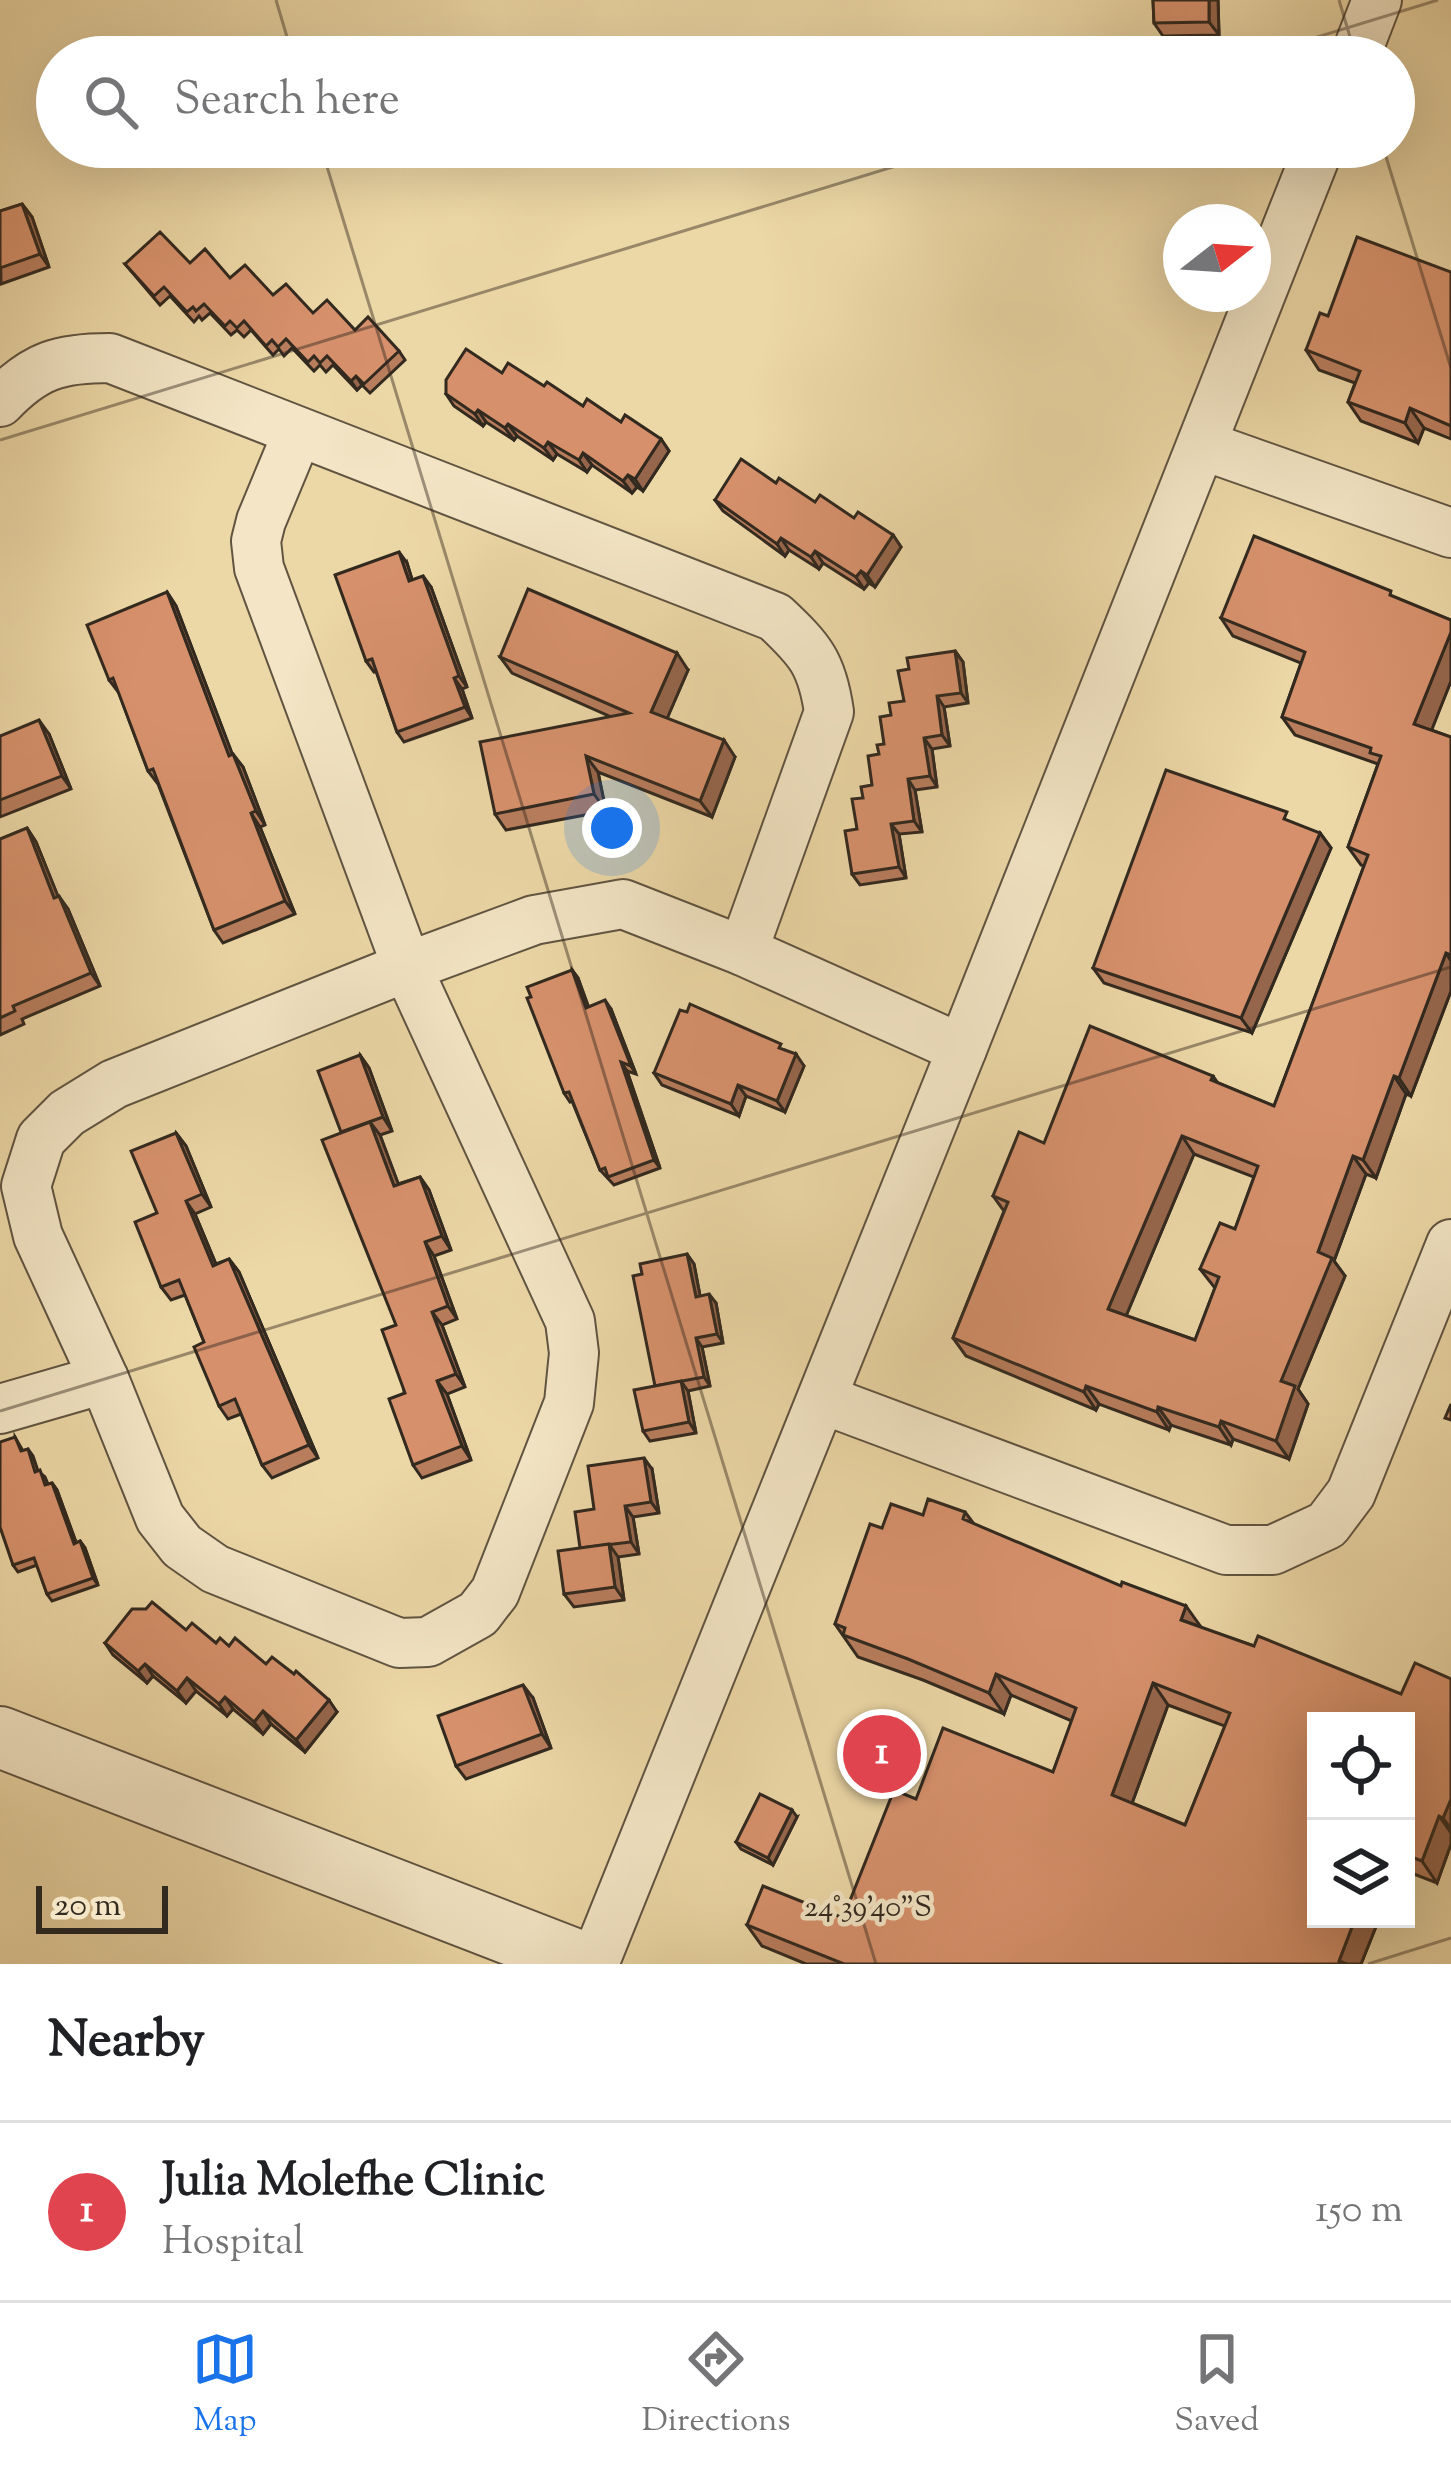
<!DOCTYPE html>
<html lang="en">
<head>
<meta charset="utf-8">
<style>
  body { margin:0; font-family:"Sorts Mill Goudy",serif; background:#f6f6f6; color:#202124 }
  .controls { position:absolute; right:36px; bottom:36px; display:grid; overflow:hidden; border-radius:0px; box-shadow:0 12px 48px #0002 }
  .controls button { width:108px; height:108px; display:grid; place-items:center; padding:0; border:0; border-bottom:3px solid #e0e0e0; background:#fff; color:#202124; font:60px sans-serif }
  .compass { position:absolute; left:1163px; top:204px; width:108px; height:108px; border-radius:50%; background:#fff; box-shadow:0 12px 48px #0002; rotate:73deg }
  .scale { position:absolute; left:36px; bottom:30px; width:132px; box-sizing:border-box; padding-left:12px; border:6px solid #32291f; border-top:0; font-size:33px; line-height:42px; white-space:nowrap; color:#32291f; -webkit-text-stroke:9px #f3e5c5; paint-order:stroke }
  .you { position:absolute; left:612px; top:828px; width:42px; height:42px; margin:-30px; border:9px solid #fff; border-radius:50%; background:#1a73e8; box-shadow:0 0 0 18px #1a73e833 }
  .badge { display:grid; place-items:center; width:78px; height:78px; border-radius:50%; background:#1a73e8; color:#fff; font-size:39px; font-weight:700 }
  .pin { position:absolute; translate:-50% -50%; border:6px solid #fff; box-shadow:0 3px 12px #0006 }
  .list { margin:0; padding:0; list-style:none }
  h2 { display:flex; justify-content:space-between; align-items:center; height:156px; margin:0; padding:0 48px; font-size:51px }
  h2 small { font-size:39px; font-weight:400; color:#757577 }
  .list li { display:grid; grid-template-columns:78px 1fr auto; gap:36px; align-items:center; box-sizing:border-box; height:180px; padding:0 48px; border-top:3px solid #e0e0e0 }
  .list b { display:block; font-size:45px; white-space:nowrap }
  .list p { margin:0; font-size:39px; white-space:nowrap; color:#757577 }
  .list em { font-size:39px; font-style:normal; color:#757577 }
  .icon { flex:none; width:66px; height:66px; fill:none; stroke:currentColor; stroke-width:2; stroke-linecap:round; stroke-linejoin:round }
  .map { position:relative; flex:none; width:1451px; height:1964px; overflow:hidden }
  .search { position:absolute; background:#fff; box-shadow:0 12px 48px #0002; left:36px; right:36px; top:36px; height:132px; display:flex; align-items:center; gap:30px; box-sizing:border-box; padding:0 42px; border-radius:66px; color:#757577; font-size:45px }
  .sheet { height:336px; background:#fff }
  nav { display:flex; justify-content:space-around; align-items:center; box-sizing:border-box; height:168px; border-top:3px solid #e0e0e0; background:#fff; font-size:33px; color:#757577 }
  nav a { display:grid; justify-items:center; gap:6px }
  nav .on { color:#1a73e8 }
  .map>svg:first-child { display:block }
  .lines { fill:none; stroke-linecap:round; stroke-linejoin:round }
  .minor-casing { stroke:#605441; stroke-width:52 }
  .tertiary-casing { stroke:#605441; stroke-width:64 }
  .minor { stroke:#f3e5c5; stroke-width:48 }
  .tertiary { stroke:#f3e5c5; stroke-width:60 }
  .wall { fill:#b87d5d; stroke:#32291f; stroke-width:3; fill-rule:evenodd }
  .shaded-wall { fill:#96664c; stroke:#32291f; stroke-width:3 }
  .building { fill:#d6916c; stroke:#32291f; stroke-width:3; fill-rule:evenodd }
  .ticks { fill:none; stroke:#32291f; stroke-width:3; stroke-opacity:0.45 }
  .ticks-label { font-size:30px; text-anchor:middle; fill:#32291f; stroke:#f3e5c5; stroke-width:9; stroke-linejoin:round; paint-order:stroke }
</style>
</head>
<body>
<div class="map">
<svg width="1451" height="1964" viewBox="0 0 1451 1964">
  <rect width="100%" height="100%" fill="#ecd7a6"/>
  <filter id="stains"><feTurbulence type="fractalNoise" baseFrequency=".00167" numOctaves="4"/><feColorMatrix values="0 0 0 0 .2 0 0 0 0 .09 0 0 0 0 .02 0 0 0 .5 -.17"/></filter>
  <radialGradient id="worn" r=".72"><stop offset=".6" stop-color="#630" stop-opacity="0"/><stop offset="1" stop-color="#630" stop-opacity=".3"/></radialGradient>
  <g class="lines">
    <defs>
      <g id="minor">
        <polyline points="1355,57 1377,0"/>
        <path d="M 0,402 C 35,365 60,358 110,358 L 775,617 C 810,650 822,663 829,712 L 743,951"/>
        <polyline points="298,432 261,521 256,541 259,568 407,967 570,1321 574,1353 569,1403 495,1592 478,1614 428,1642 399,1643 215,1569 182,1546 160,1518 104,1379 38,1236 26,1186 41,1139 67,1113 114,1084 407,967 534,920 623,904 743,951 962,1049"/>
        <polyline points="1202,445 1451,533"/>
        <polyline points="822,1399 1226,1550 1273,1550 1327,1525 1351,1493 1451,1244"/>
        <polyline points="0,1409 104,1379"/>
        <polyline points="594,1964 962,1049 1319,147"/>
      </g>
      <polyline id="tertiary" points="0,1737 587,1964"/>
    </defs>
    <use href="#minor" class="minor-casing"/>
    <use href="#tertiary" class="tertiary-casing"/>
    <use href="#minor" class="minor"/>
    <use href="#tertiary" class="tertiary"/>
  </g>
  <g class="wall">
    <polygon points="1153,0 1218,0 1219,35 1163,36 1154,23"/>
    <polygon points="22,204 32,217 49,267 1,284 0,211"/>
    <polygon points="190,263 355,330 399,351 405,360 370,393 362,385 357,390 333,365 326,372 320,365 314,371 292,348 284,356 279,349 273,355 251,330 244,337 237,330 231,335 210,313 202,320 199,316 194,322 170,296 160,305 125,264"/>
    <polygon points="1451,272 1451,439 1424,428 1418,443 1361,421 1348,402 1355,383 1319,370 1306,350 1328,316"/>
    <polygon points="502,373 544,386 583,406 661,439 669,451 643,491 637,487 632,493 592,465 587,472 557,454 553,460 517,436 514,440 486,422 483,426 454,406 446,394"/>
    <polygon points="776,483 815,502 893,535 901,547 875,587 869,583 864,589 823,563 819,569 789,550 785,556 723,511 715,500"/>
    <polygon points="407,563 412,580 431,587 467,687 462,689 472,718 404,742 397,732 376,671 374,672 366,661"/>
    <polygon points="167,592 176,606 232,754 243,767 265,825 260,827 295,914 223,943 214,930 158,784 148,771 119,693 109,680"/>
    <path d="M 1396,598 L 1451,620 L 1451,681 L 1431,730 L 1451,737 L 1451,991 L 1411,1096 L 1406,1094 L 1376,1178 L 1366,1174 L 1334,1261 L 1345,1276 L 1298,1389 L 1308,1404 L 1289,1459 L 1233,1439 L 1231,1445 L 1171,1425 L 1169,1430 L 1099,1404 L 1096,1410 L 966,1356 L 953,1338 L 1004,1211 L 993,1196 L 1044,1143 L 1213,1076 L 1218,1083 L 1274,1106 L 1364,866 L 1361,865 L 1348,847 L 1378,764 L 1295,735 L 1282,717 L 1301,663 L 1233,636 L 1221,618 ZM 1194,1154 L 1254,1177 L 1235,1229 L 1200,1269 L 1215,1288 L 1195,1340 L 1126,1316 Z"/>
    <polygon points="955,651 963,662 968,703 944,707 950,746 932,749 937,787 915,790 922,832 899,834 906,878 860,885 852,874 857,829 863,798 872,785 879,754 884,744 891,715 904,701 909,669"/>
    <polygon points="500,657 688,670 667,718 735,757 712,817 598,772 606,811 506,830 495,814 611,717 512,673"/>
    <polygon points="49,734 71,789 0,817 0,736"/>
    <polygon points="27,828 36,842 58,897 68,909 100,986 22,1019 24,1024 0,1035 0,839"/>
    <polygon points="1320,833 1331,848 1252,1033 1104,983 1093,968"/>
    <polygon points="572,970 578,978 588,1007 611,1009 636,1074 627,1071 660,1168 614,1185 600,1170 572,1101 570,1102 564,1093"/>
    <polygon points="785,1050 804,1066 785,1112 746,1096 739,1116 662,1085 654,1073"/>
    <polygon points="360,1055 369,1068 392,1131 380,1135 398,1184 420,1177 429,1190 451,1250 434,1256 457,1319 442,1325 465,1387 447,1394 471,1460 422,1478 413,1465 396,1325 342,1133"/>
    <polygon points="176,1133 186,1146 211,1207 195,1214 216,1264 229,1259 239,1272 318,1458 272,1478 262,1465 241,1414 228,1419 219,1406 204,1342 185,1295 171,1300 161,1287 157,1213"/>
    <polygon points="687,1254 694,1264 700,1296 716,1303 723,1343 702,1347 710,1386 688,1391 696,1433 650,1441 643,1431 655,1386 642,1274"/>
    <polygon points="15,1437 23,1451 28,1449 33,1456 38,1471 45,1477 48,1484 52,1483 57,1490 76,1543 80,1541 85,1548 98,1585 52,1601 47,1594 37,1565 18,1572 13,1565"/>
    <polygon points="652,1469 659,1513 633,1517 639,1554 618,1557 624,1600 574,1607 564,1594 594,1509"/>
    <path d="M 965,1512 L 974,1524 L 1201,1628 L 1254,1646 L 1401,1694 L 1451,1679 L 1451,1844 L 1437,1883 L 1406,1871 L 1406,1721 L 1316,1919 L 1379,1919 L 1361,1964 L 806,1964 L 762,1946 L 747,1925 L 843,1918 L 916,1799 L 1053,1772 L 1072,1721 L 1011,1695 L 1004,1714 L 923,1680 L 858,1657 L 835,1624 L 882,1528 L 923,1515 ZM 1168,1705 L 1225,1726 L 1185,1825 L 1132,1803 Z"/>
    <polygon points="186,1630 216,1643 229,1646 337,1712 305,1752 271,1724 263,1734 233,1709 227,1716 196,1691 186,1703 153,1676 147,1683 113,1655 105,1643"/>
    <polygon points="533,1698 551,1748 466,1779 456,1766"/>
    <polygon points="797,1817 773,1865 741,1849 736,1842"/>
  </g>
  <g class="shaded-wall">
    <polygon points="1209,0 1218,0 1219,35 1209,22"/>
    <polygon points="22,204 32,217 49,267 40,254"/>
    <polygon points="356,376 362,385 357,390 351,381"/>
    <polygon points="1410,408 1424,428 1418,443 1405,423"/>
    <polygon points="478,410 486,422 483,426 475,414"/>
    <polygon points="508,424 517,436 514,440 505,428"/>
    <polygon points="661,439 669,451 643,491 635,479"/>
    <polygon points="548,442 557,454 553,460 544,448"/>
    <polygon points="583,453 592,465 587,472 579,460"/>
    <polygon points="628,475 637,487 632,493 623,481"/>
    <polygon points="893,535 901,547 875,587 867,575"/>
    <polygon points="781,538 789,550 785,556 777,544"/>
    <polygon points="815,551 823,563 819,569 811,557"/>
    <polygon points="399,552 407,563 416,592 409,581"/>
    <polygon points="861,571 869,583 864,589 856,577"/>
    <polygon points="423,576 431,587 467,687 459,676"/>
    <polygon points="167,592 176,606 238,769 229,756"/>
    <polygon points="1451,632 1451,681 1427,742 1414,724"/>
    <polygon points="955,651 963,662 968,703 961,693"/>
    <polygon points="677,653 688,670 663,728 651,712"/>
    <polygon points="454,678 462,689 472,718 465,707"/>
    <polygon points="937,696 944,707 950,746 942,735"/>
    <polygon points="39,720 49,734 71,789 62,776"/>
    <polygon points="924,738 932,749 937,787 930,776"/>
    <polygon points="724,740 735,757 712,817 700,801"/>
    <polygon points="233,754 243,767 265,825 256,811"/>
    <polygon points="586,756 598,772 606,811 594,794"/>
    <polygon points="908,779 915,790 922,832 914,821"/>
    <polygon points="251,813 260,827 295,914 285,901"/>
    <polygon points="891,824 899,834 906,878 899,867"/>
    <polygon points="27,828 36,842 64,911 54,898"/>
    <polygon points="1320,833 1331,848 1252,1033 1241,1018"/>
    <polygon points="59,896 68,909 100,986 91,973"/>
    <polygon points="1446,953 1451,961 1451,991 1411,1096 1399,1078"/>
    <polygon points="572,970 578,978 592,1016 586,1008"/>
    <polygon points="605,1000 611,1009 636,1074 631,1066"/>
    <polygon points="796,1054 804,1066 785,1112 777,1101"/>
    <polygon points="360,1055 369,1068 392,1131 383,1117"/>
    <polygon points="621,1062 627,1071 660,1168 654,1160"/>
    <polygon points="1394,1076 1406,1094 1376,1178 1363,1160"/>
    <polygon points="738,1085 746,1096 739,1116 731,1104"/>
    <polygon points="370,1122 380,1135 404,1199 394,1186"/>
    <polygon points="176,1133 186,1146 211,1207 202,1194"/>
    <polygon points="1182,1136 1194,1154 1121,1328 1108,1309"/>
    <polygon points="1353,1156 1366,1174 1334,1261 1345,1276 1298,1389 1308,1404 1289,1459 1276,1441 1281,1381 1318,1252"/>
    <polygon points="420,1177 429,1190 451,1250 442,1236"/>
    <polygon points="186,1201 195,1214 222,1279 213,1266"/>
    <polygon points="425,1242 434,1256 457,1319 448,1306"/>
    <polygon points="687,1254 694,1264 702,1306 696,1297"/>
    <polygon points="229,1259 239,1272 318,1458 309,1445"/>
    <polygon points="709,1294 716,1303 723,1343 717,1334"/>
    <polygon points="432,1312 442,1325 465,1387 456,1374"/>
    <polygon points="696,1338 702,1347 710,1386 704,1377"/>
    <polygon points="437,1381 447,1394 471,1460 462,1446"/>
    <polygon points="681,1381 688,1391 696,1433 689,1422"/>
    <polygon points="1086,1386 1099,1404 1096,1410 1084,1392"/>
    <polygon points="1158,1407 1171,1425 1169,1430 1157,1412"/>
    <polygon points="1221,1421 1233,1439 1231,1445 1219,1427"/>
    <polygon points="644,1458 652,1469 659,1513 651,1502"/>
    <polygon points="52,1483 57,1490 79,1550 74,1544"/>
    <polygon points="625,1506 633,1517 639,1554 631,1542"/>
    <polygon points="80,1541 85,1548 98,1585 93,1578"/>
    <polygon points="609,1544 618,1557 624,1600 615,1587"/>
    <polygon points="1186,1606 1201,1627 1181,1620"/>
    <polygon points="145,1664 153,1676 147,1683 138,1671"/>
    <polygon points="996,1674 1011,1695 1004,1714 989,1693"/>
    <polygon points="187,1678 196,1691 186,1703 177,1691"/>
    <polygon points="1153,1683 1168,1705 1127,1817 1112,1795"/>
    <polygon points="523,1685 533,1698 551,1748 542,1734"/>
    <polygon points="225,1697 233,1709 227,1716 219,1704"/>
    <polygon points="329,1700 337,1712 305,1752 296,1740"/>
    <polygon points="263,1711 271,1724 263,1734 254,1722"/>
    <polygon points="1451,1799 1451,1829 1443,1818"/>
    <polygon points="792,1810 797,1817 773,1865 768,1858"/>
    <polygon points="1439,1816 1451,1833 1451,1844 1437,1883 1422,1861"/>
    <polygon points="1355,1919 1379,1919 1361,1964 1341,1964 1339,1961"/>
  </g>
  <g class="building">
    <polygon points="1153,0 1209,0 1209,22 1154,23"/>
    <polygon points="22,204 40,254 0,268 0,211"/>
    <polygon points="160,232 190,263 205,249 230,278 245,265 273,295 286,284 313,313 327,300 355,330 368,317 399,351 364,384 356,376 351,381 327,356 320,363 314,356 308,362 286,339 278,347 272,340 266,346 244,321 237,328 230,321 225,326 204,304 196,311 193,307 187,312 164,287 154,296 125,264"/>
    <polygon points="1357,237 1451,272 1451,426 1410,408 1405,423 1348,402 1360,371 1306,350 1320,313 1328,316"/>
    <polygon points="466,349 502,373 508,363 544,386 547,382 583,406 587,399 621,422 625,415 661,439 635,479 628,475 623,481 583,453 579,460 548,442 544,448 508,424 505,428 478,410 475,414 446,394 446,380"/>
    <polygon points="741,459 776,483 779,478 815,502 820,495 854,518 858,512 893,535 867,575 861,571 856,577 815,551 811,557 781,538 777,544 715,500"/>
    <path d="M 1254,536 L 1391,591 L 1390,595 L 1451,620 L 1451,632 L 1414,724 L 1451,737 L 1451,955 L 1446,953 L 1399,1078 L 1394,1076 L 1363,1160 L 1353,1156 L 1318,1252 L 1332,1258 L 1281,1381 L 1295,1386 L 1276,1441 L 1221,1421 L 1219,1427 L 1158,1407 L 1157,1412 L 1086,1386 L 1084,1392 L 953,1338 L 1008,1202 L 993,1196 L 1019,1132 L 1044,1143 L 1090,1026 L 1213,1076 L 1211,1080 L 1274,1106 L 1368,855 L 1348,847 L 1381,756 L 1370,753 L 1371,748 L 1282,717 L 1305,652 L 1221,618 ZM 1182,1136 L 1258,1166 L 1235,1229 L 1220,1223 L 1200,1269 L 1219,1277 L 1195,1340 L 1108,1309 Z"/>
    <polygon points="399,552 409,581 423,576 459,676 454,678 465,707 397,732 372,659 366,661 335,575"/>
    <polygon points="528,589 677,653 651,712 724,740 700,801 586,756 594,794 495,814 480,742 629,713 500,657"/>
    <polygon points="167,592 229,756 233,754 256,811 251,813 285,901 214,930 153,769 148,771 113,678 109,680 87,625"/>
    <polygon points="955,651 961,693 937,696 942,735 924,738 930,776 908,779 914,821 891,824 899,867 852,874 845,831 857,829 852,799 863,798 861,787 872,785 868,756 879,754 877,745 884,744 880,717 891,715 889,703 904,701 898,671 909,669 907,658"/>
    <polygon points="39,720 62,776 0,800 0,736"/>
    <polygon points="1166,770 1287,812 1284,819 1320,833 1241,1018 1093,968"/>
    <polygon points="27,828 54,898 59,896 91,973 13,1006 15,1011 0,1018 0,839"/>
    <polygon points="572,970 586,1008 605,1000 631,1066 621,1062 654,1160 608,1177 605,1168 600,1170 569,1092 564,1093 527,998 531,997 527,987"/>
    <polygon points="690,1004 781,1044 779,1048 796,1054 777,1101 738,1085 731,1104 654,1073 680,1010 687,1012"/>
    <polygon points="360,1055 383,1117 341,1132 318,1071"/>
    <polygon points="370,1122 394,1186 420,1177 442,1236 425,1242 448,1306 432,1312 456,1374 437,1381 462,1446 413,1465 389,1399 405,1393 382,1330 396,1325 322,1140"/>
    <polygon points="176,1133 202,1194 186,1201 213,1266 229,1259 309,1445 262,1465 235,1399 219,1406 194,1347 204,1342 179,1280 161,1287 135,1222 157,1213 131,1151"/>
    <polygon points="687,1254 696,1297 709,1294 717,1334 696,1338 704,1377 655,1386 633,1276 642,1274 640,1264"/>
    <polygon points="681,1381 689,1422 643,1431 634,1390"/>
    <polygon points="1451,1404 1451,1420 1445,1418"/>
    <polygon points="15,1437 21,1451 28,1449 35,1472 40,1470 45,1485 52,1483 74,1544 80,1541 93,1578 47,1594 34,1558 13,1565 0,1527 0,1442"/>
    <polygon points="644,1458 651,1502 625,1506 631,1542 580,1548 575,1512 594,1509 588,1466"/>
    <path d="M 928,1499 L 965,1512 L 963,1519 L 1121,1586 L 1122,1582 L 1186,1606 L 1181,1620 L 1254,1646 L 1258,1636 L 1401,1694 L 1415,1663 L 1451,1679 L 1451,1799 L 1443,1818 L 1439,1816 L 1422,1861 L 1406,1855 L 1406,1721 L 1316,1721 L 1316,1919 L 1355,1919 L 1339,1961 L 1347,1964 L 844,1964 L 747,1925 L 763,1886 L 843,1918 L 894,1790 L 916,1799 L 943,1728 L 1053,1772 L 1076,1708 L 996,1674 L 989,1693 L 908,1659 L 843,1635 L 845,1628 L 835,1624 L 870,1524 L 882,1528 L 891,1504 L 923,1515 ZM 1153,1683 L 1230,1713 L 1185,1825 L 1112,1795 Z"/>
    <polygon points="609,1544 615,1587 564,1594 558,1551"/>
    <polygon points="152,1602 186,1630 192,1623 216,1643 220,1638 229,1646 235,1638 266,1664 272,1657 294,1674 296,1671 329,1700 296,1740 263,1711 254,1722 225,1697 219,1704 187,1678 177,1691 145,1664 138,1671 105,1643 132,1609 146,1609"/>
    <polygon points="523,1685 542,1734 456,1766 438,1716"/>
    <polygon points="760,1794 792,1810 768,1858 736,1842"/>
  </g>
  <path class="ticks" d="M 276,0 L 293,57M 1339,0 L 1356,57M 1252,57 L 1438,0M 321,147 L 876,1964M 1383,147 L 1451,368M 0,440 L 958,147M 0,1411 L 1451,967M 1368,1964 L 1451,1938"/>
  <g class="ticks-label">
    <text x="868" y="1916">24°39'40"S</text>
  </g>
  <rect width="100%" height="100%" filter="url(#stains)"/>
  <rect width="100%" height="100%" fill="url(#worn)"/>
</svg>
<div class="controls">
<button><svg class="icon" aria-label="locate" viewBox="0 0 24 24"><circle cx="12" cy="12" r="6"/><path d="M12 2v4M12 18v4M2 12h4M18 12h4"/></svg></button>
<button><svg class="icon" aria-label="layers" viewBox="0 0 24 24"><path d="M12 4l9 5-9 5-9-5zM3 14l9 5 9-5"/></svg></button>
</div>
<svg class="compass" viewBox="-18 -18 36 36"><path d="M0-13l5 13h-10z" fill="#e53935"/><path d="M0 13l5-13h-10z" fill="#757577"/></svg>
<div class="scale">20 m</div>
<div class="you"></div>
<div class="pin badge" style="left:882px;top:1754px;background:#e0444e">1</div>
<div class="search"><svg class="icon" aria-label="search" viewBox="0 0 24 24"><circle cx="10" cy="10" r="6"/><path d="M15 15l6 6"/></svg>Search here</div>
</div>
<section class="sheet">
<h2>Nearby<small></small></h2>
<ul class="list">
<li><span class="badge" style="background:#e0444e">1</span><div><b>Julia Molefhe Clinic</b><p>Hospital</p></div><em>150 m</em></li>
</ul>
</section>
<nav>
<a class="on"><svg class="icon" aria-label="map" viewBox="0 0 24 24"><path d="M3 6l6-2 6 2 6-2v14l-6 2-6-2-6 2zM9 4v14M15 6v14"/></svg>Map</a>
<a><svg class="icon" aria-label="directions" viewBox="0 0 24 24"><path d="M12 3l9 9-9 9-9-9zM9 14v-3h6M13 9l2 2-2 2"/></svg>Directions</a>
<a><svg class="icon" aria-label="saved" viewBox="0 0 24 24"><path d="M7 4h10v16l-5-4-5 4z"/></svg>Saved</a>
</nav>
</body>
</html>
